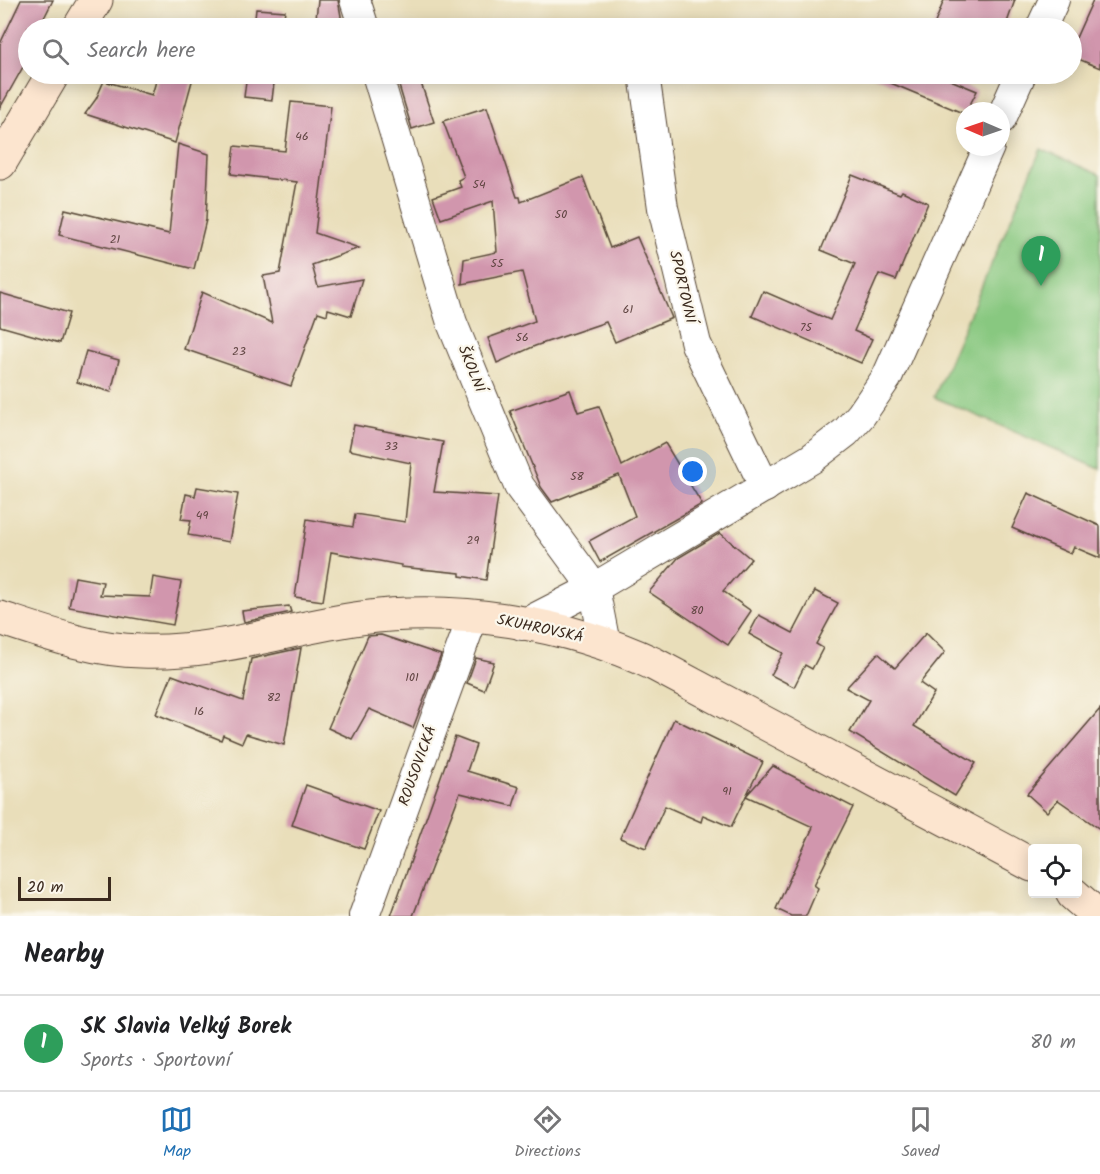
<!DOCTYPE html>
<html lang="en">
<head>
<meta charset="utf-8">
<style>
  body { margin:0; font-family:Kalam,sans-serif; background:#f6f6f6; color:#202124 }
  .controls { position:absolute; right:18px; bottom:18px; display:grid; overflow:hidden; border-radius:6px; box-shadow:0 3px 15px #0003 }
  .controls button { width:54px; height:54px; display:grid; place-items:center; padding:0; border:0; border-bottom:2px solid #e0e0e0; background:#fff; color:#202124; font:30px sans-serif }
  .compass { position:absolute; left:956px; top:102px; width:54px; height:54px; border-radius:50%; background:#fff; box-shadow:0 3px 15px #0003; rotate:272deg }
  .scale { position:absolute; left:18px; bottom:15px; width:93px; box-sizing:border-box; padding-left:6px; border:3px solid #3b2a1e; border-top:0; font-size:16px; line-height:21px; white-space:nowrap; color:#3b2a1e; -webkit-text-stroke:4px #fbf7ec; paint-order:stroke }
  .you { position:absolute; left:693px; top:472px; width:21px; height:21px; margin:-15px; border:4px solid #fff; border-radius:50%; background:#1a73e8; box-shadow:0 0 0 9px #1a73e833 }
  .badge { display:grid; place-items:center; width:39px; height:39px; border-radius:50%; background:#1f6fb2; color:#fff; font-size:20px; font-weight:700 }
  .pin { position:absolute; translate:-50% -50px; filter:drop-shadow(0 2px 3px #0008) }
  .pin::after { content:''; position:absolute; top:32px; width:21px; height:18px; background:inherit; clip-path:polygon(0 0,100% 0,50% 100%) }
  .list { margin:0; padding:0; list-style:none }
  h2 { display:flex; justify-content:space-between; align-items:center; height:78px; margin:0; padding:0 24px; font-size:26px }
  h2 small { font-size:20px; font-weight:400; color:#757577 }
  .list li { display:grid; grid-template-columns:39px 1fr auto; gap:18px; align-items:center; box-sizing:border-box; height:96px; padding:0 24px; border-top:2px solid #e0e0e0 }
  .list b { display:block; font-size:22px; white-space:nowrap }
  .list p { margin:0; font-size:20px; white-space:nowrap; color:#757577 }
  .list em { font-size:20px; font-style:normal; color:#757577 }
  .icon { flex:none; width:33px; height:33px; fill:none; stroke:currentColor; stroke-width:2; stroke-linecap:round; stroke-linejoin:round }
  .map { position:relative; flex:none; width:1100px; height:916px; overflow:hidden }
  .search { position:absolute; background:#fff; box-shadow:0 3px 15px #0003; left:18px; right:18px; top:18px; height:66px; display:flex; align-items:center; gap:15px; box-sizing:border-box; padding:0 21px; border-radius:33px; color:#757577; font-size:22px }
  .sheet { height:174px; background:#fff }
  nav { display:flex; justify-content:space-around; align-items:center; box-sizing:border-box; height:84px; border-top:2px solid #e0e0e0; background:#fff; font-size:16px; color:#757577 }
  nav a { display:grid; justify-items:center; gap:3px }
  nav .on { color:#1f6fb2 }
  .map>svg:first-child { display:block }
  .green { fill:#88c880; stroke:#62794f; stroke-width:1.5 }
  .building { fill:#d196ad }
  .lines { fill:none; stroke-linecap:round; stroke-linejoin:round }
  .street-casing { stroke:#554535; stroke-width:32 }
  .secondary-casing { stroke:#554535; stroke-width:35 }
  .street { stroke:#fff; stroke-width:30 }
  .secondary { stroke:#fce5cf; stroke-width:33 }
  .labels { text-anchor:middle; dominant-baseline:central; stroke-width:4.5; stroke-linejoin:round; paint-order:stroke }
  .number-label { font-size:12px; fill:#604542 }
  .street-label { font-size:15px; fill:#3b2a1e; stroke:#fbf7ec }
</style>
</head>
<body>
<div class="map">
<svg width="1100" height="916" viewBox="0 0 1100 916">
  <rect width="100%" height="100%" fill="#fbf7ec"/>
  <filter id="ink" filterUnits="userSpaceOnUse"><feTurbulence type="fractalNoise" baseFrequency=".0167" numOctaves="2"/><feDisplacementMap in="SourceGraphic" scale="12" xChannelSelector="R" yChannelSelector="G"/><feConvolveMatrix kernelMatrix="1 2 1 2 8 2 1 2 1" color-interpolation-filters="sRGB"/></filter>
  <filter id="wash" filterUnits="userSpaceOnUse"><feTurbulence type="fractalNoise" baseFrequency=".008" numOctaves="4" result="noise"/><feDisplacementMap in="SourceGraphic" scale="24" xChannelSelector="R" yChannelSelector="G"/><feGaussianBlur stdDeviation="1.35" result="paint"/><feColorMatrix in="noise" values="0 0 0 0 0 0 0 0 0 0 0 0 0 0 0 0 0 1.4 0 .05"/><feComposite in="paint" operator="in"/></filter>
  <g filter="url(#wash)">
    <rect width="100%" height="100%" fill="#e9deba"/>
    <polygon class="green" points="1041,149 1100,175 1100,469 934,397"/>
    <g id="blocks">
      <g class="building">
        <polygon points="21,0 53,0 39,28 28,28 28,58 0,108 0,44"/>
        <polygon points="318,0 338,0 341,16 340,28 315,28"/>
        <polygon points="944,0 1015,0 1005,28 933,28"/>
        <polygon points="1093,0 1100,0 1100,68 1071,56 1071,49"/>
        <polygon points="256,9 285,11 282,28 254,28"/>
        <polygon points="158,74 194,74 175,143 85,114 96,99 104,81 152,95"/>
        <polygon points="247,74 275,74 272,100 244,97"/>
        <polygon points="418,74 434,122 412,129 397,79"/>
        <polygon points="869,74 936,74 977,91 965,114"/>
        <polygon points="291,102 331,106 315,233 359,248 312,265 318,287 362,279 351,316 328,309 327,315 318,312 291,386 184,349 202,292 272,323 263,276 280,273 297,182 231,174 235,146 285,151"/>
        <polygon points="487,107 517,197 520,197 521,202 583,177 610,248 637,237 672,318 615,342 606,322 535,346 497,363 488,338 535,321 522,272 462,284 464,259 497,252 493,201 441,219 433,197 461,187 458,180 464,177 443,121"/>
        <polygon points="178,144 209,154 206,220 194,269 59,235 65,209 169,234"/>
        <polygon points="852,175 900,194 902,191 928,203 896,280 879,274 854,331 872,339 861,363 752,316 763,291 830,320 855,264 821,250"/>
        <polygon points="0,293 69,313 60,343 0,326"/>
        <polygon points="86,351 119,360 111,392 77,382"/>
        <polygon points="570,390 578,412 599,406 622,466 665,443 702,504 600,562 589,541 635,516 619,475 552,502 541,487 510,411"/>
        <polygon points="354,425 443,442 434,492 498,496 486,580 460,576 460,573 401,567 401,565 331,552 323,601 295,597 307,519 353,527 355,514 405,522 411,463 349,450"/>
        <polygon points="197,487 238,494 229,542 188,535 191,520 181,519 186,494 195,496"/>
        <polygon points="1028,493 1100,526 1100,558 1074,547 1071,554 1012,528"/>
        <polygon points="720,533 751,559 723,591 751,611 728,645 649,592 678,558"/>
        <polygon points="75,577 103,582 100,595 150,597 153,577 181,582 173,625 69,607"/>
        <polygon points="815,591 838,603 816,644 823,648 812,669 805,665 794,687 771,675 783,653 749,634 759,615 793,633"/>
        <polygon points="289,606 291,612 244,622 242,611"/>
        <polygon points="926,633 945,652 920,683 934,693 914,726 976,763 955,796 850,732 869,700 846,688 878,653 895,668"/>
        <polygon points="381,635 441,655 413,728 369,709 352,739 328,728 368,636"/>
        <polygon points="301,648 284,745 246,734 242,743 223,735 221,740 156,714 172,675 243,701 251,659"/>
        <polygon points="476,658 494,662 484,690 467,683"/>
        <polygon points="1100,709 1100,829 1058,800 1047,812 1027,794"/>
        <polygon points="674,719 763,762 746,796 773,766 853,807 814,885 818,888 806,916 791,916 776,909 813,827 746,796 731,827 703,815 701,822 665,806 646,848 620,838"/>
        <polygon points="455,737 476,745 467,771 519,787 513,806 460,793 413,916 391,916"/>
        <polygon points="306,785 379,811 364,849 292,825"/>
      </g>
    </g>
  </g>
  <g filter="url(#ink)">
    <use href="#blocks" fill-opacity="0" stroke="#554535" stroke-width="1.5"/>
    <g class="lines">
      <defs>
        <g id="street">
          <polyline points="355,0 364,28"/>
          <polyline points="1041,28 1054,0"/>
          <polyline points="377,74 452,323 519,486 594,588 605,644"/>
          <polyline points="644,74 663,208 696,344 765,487"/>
          <polyline points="1001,119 1021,74"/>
          <polyline points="522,625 594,588 811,459 846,432 861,415 887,377 989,147"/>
          <polyline points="364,916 473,616"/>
        </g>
        <g id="secondary">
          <polyline points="79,28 96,0"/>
          <polyline points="0,163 53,74"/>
          <path d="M 0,618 C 46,633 92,650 141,651 C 216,654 288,628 361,618 C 456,605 568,623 654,664 L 1032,865"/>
          <polyline points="1073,894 1098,916"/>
        </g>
      </defs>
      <use href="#street" class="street-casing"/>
      <use href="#secondary" class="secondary-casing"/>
      <use href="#street" class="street"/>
      <use href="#secondary" class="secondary"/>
    </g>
  </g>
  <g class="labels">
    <g class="number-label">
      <text x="302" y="136">46</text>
      <text x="479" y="184">54</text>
      <text x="561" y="214">50</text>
      <text x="115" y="239">21</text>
      <text x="497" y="263">55</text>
      <text x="628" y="309">61</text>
      <text x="806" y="327">75</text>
      <text x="522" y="337">56</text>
      <text x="239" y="351">23</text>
      <text x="391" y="446">33</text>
      <text x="577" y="476">58</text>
      <text x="202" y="515">49</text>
      <text x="473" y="540">29</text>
      <text x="697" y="610">80</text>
      <text x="412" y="677">101</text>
      <text x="274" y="697">82</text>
      <text x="199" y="711">16</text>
      <text x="727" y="791">91</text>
    </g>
    <g class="street-label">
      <text transform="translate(682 287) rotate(77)">SPORTOVNÍ</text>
      <text transform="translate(471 369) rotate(68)">ŠKOLNÍ</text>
      <text transform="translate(540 629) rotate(12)">SKUHROVSKÁ</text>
      <text transform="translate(418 766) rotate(-70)">ROUSOVICKÁ</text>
    </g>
  </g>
</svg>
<div class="controls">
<button><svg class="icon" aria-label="locate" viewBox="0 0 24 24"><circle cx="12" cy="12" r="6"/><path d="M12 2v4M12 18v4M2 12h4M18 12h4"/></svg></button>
</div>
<svg class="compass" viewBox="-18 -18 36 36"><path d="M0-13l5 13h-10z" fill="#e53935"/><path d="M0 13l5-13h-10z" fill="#757577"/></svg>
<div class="scale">20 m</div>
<div class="you"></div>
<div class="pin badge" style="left:1041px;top:286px;background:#2e9e5b">1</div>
<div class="search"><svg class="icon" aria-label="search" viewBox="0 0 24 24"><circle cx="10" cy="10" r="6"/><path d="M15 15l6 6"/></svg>Search here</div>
</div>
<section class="sheet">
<h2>Nearby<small></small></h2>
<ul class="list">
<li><span class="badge" style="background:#2e9e5b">1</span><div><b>SK Slavia Velký Borek</b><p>Sports · Sportovní</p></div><em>80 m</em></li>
</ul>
</section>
<nav>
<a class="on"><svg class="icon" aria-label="map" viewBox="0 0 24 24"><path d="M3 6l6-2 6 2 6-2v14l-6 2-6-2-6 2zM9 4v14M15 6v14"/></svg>Map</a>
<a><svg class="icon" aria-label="directions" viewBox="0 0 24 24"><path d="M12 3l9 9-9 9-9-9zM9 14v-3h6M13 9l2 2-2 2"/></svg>Directions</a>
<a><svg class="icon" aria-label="saved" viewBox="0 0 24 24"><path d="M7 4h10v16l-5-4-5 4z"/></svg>Saved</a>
</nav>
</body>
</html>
